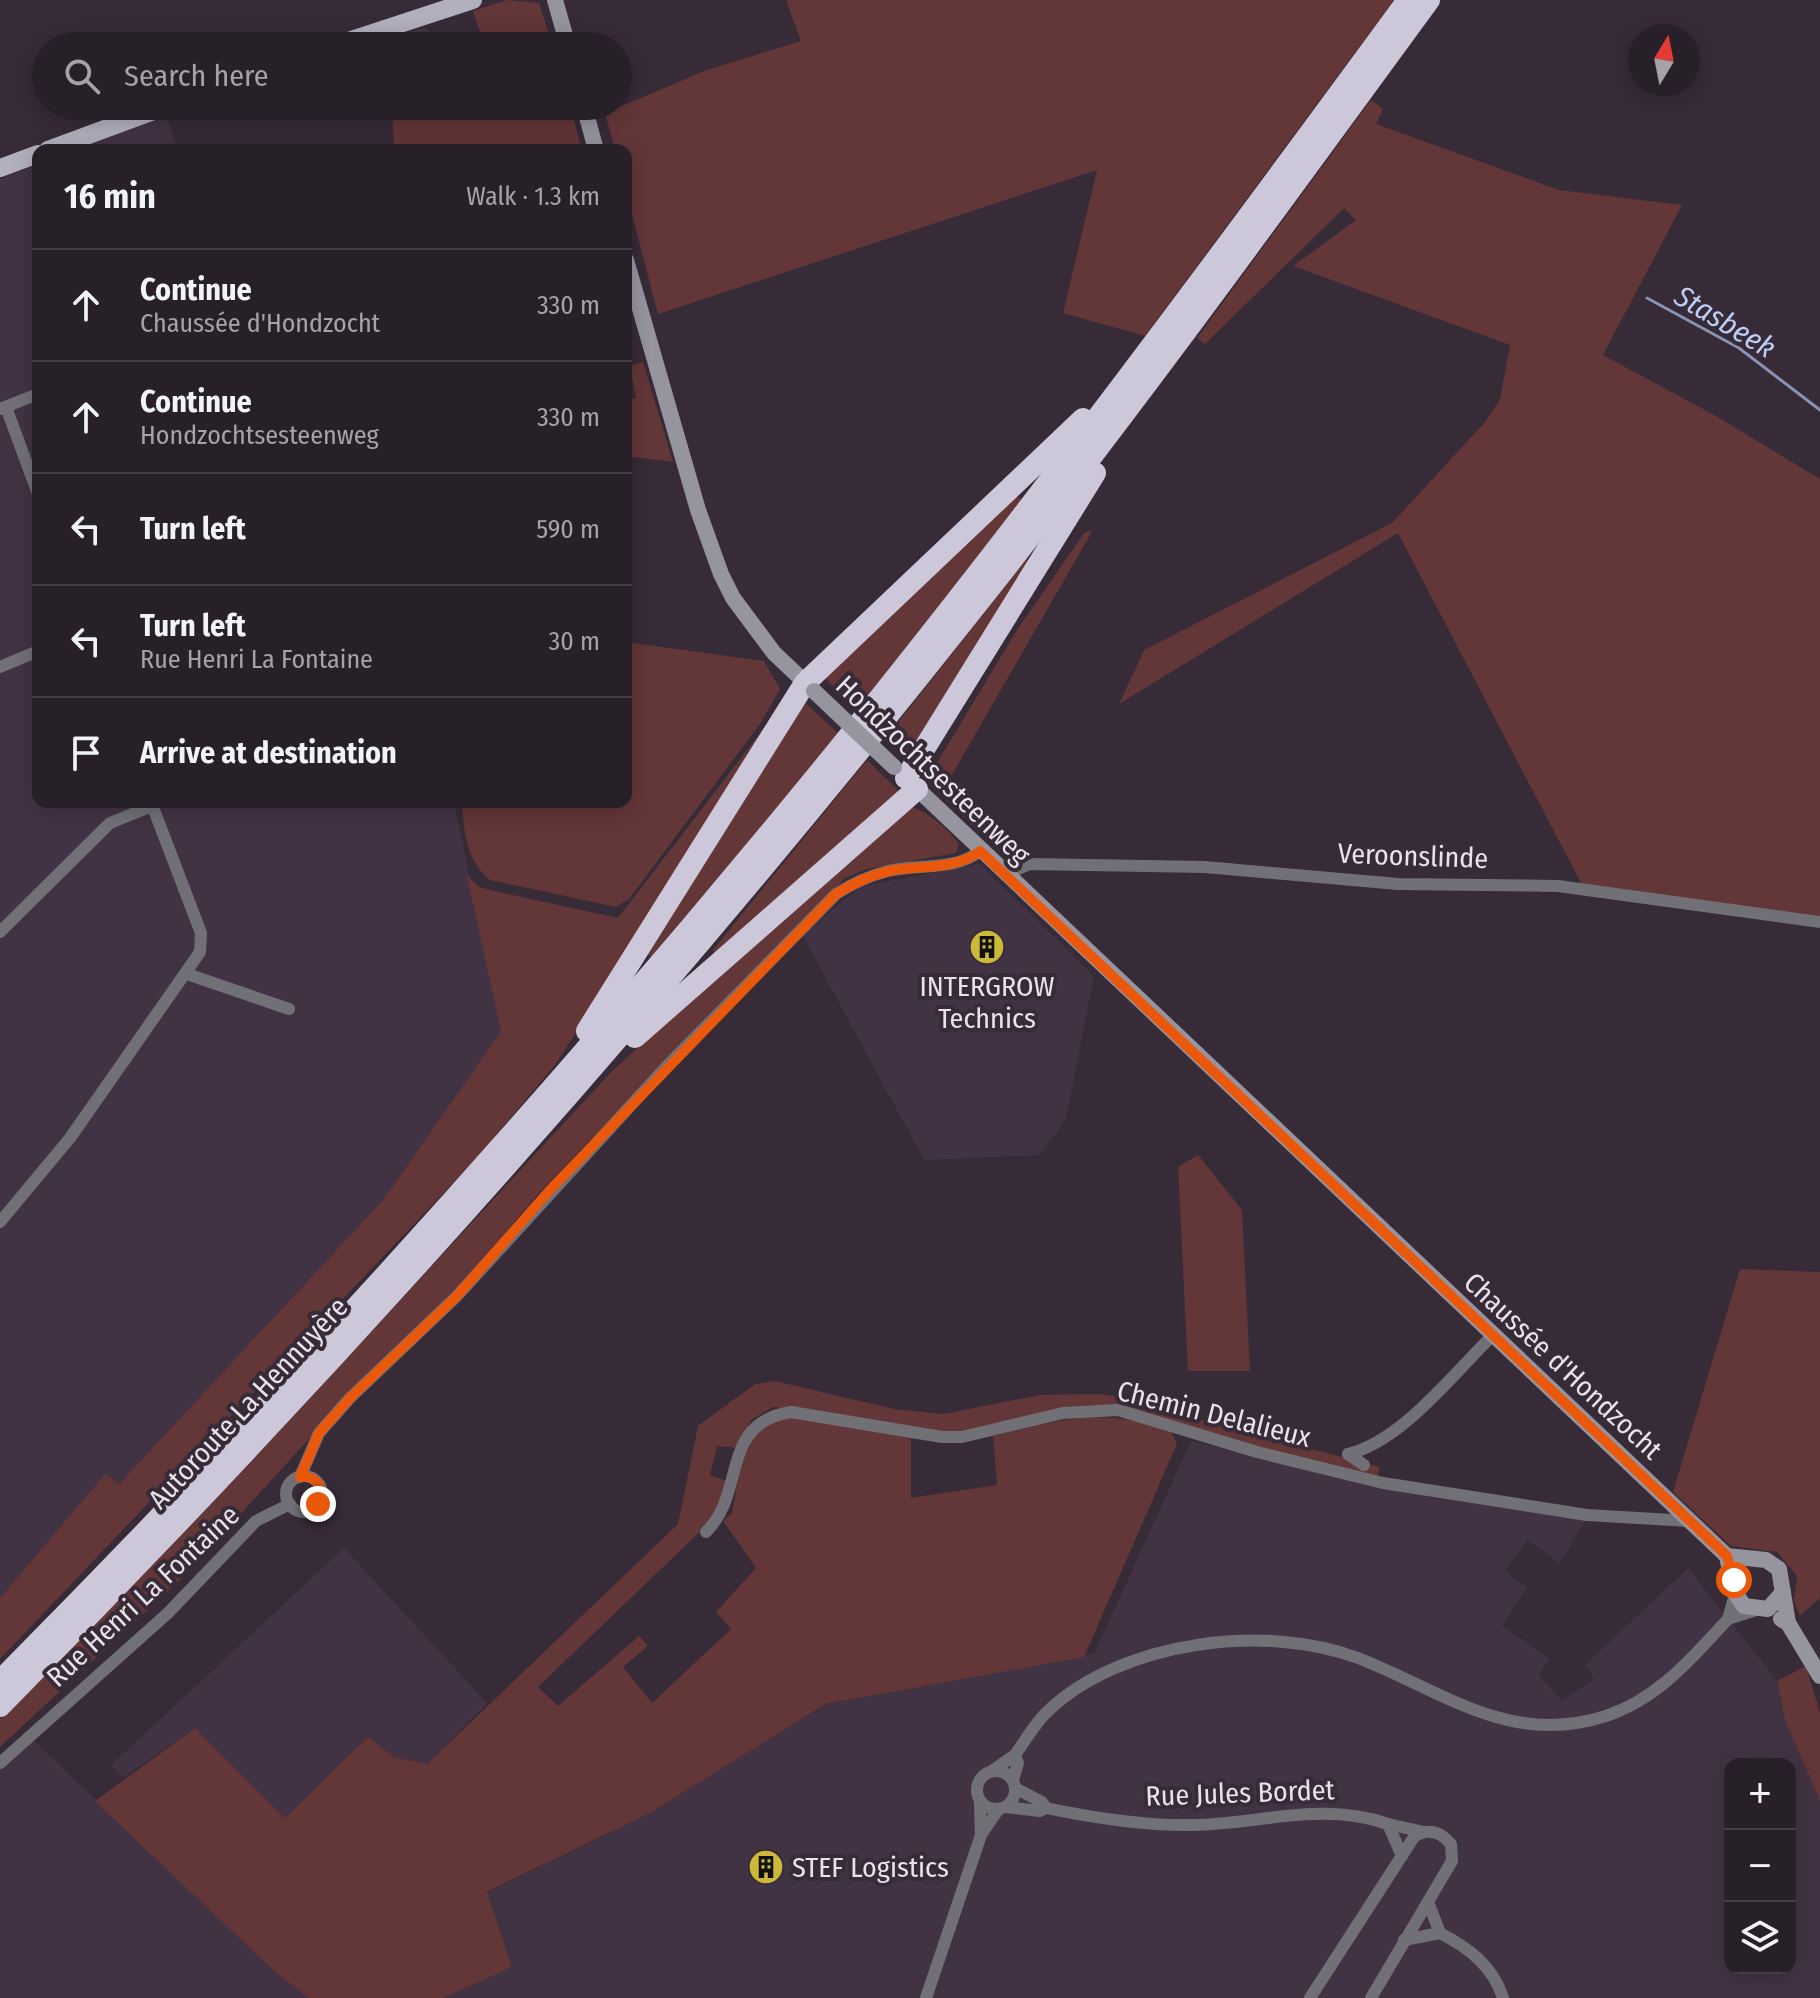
<!DOCTYPE html>
<html lang="en">
<head>
<meta charset="utf-8">
<style>
  body { margin:0; font-family:"Fira Sans Condensed",sans-serif; background:#302831; color:#f1f3f6 }
  .controls { position:absolute; right:24px; bottom:24px; display:grid; overflow:hidden; border-radius:16px; box-shadow:0 4px 20px #0003 }
  .controls button { width:72px; height:72px; display:grid; place-items:center; padding:0; border:0; border-bottom:2px solid #443e46; background:#282029; color:#f1f3f6; font:40px sans-serif }
  .compass { position:absolute; left:1628px; top:24px; width:72px; height:72px; border-radius:50%; background:#282029; box-shadow:0 4px 20px #0003; rotate:10deg }
  .stop { position:absolute; width:24px; height:24px; margin:-18px; border:6px solid #ea580c; border-radius:50%; background:#fff }
  .stop.end { background:#ea580c; border-color:#fff; box-shadow:0 2px 8px #0008 }
  .list { margin:0; padding:0; list-style:none }
  h2 { display:flex; justify-content:space-between; align-items:center; height:104px; margin:0; padding:0 32px; font-size:34px }
  h2 small { font-size:26px; font-weight:400; color:#a5a3a8 }
  .list li { display:grid; grid-template-columns:52px 1fr auto; gap:24px; align-items:center; box-sizing:border-box; height:112px; padding:0 32px; border-top:2px solid #443e46 }
  .list b { display:block; font-size:30px; white-space:nowrap }
  .list p { margin:0; font-size:26px; white-space:nowrap; color:#a5a3a8 }
  .list em { font-size:26px; font-style:normal; color:#a5a3a8 }
  .icon { flex:none; width:44px; height:44px; fill:none; stroke:currentColor; stroke-width:2; stroke-linecap:round; stroke-linejoin:round }
  .map { position:relative; flex:none; width:1820px; height:1998px; overflow:hidden }
  .search { position:absolute; background:#282029; box-shadow:0 4px 20px #0003; left:32px; top:32px; width:600px; height:88px; display:flex; align-items:center; gap:20px; box-sizing:border-box; padding:0 28px; border-radius:44px; color:#a5a3a8; font-size:30px }
  .panel { position:absolute; background:#282029; box-shadow:0 4px 20px #0003; left:32px; top:144px; width:600px; height:664px; border-radius:16px }
  .map>svg:first-child { display:block }
  .built { fill:#423344; fill-rule:evenodd }
  .green { fill:#633638 }
  .lines { fill:none; stroke-linecap:round; stroke-linejoin:round }
  .stream { stroke:#8892b3; stroke-width:3 }
  .minor { stroke:#717077; stroke-width:12 }
  .secondary { stroke:#96949f; stroke-width:16 }
  .primary { stroke:#b2afbe; stroke-width:18 }
  .motorway { stroke:#ccc8da; stroke-width:22 }
  .secondary-bridge { stroke:#96949f; stroke-width:16 }
  .route { stroke:#ea580c; stroke-width:10 }
  .labels { text-anchor:middle; dominant-baseline:central; stroke-width:8; stroke-linejoin:round; paint-order:stroke }
  .street-label { font-size:28px; fill:#e9e2ea; stroke:#362b37 }
  .poi-label { font-size:28px; fill:#e9e2ea; stroke:#362b37 }
  .water-label { font-size:30px; font-style:italic; fill:#bdcdf6; stroke:#362b37 }
</style>
</head>
<body>
<div class="map">
<svg width="1820" height="1998" viewBox="0 0 1820 1998">
  <rect width="100%" height="100%" fill="#362b37"/>
  <g class="built">
    <polygon points="427,27 431,46 387,46 389,38"/>
    <polygon points="166,116 178,150 76,150"/>
    <polygon points="38,165 38,802 454,802 501,1031 383,1200 119,1484 105,1474 0,1598 0,179"/>
    <polygon points="980,864 1094,976 1066,1119 1040,1155 924,1160 802,934 862,886"/>
    <path d="M 1191,1441 L 1433,1498 L 1587,1518 L 1559,1563 L 1528,1540 L 1505,1571 L 1527,1588 L 1502,1626 L 1550,1659 L 1539,1675 L 1562,1701 L 1594,1679 L 1585,1665 L 1688,1568 L 1777,1681 L 1785,1720 L 1820,1801 L 1820,1998 L 444,1998 L 512,1967 L 487,1893 L 650,1813 L 827,1704 L 1094,1654 ZM 1730,1764 L 1790,1764 L 1790,1968 L 1730,1968 Z"/>
    <polygon points="344,1548 487,1703 427,1764 394,1757 368,1737 285,1818 195,1728 122,1778 111,1765"/>
    <polygon points="27,1734 274,1971 309,1998 0,1998 0,1760"/>
  </g>
  <g class="green">
    <polygon points="507,0 539,3 553,46 485,46 473,11"/>
    <polygon points="786,0 1394,0 1145,336 1063,313 1097,170 658,314 626,192 626,150 615,150 605,113 707,70 801,41"/>
    <polygon points="1371,100 1383,109 1376,124 1559,190 1682,205 1603,355 1716,416 1820,479 1820,916 1716,904 1581,883 1398,533 1119,704 1144,650 1392,523 1486,421 1500,399 1510,345 1293,266 1356,220 1344,208 1205,344 1197,338"/>
    <polygon points="392,106 570,106 582,150 394,150"/>
    <polygon points="643,362 673,462 626,456 626,401 636,398 630,366"/>
    <polygon points="1015,494 1022,499 867,698 857,706 848,704 825,677"/>
    <polygon points="1093,530 949,780 1022,858 1008,859 926,781 1017,630 1084,533"/>
    <polygon points="1026,559 1032,563 909,756 904,757 885,739"/>
    <path d="M 626,642 L 764,661 L 780,689 L 760,724 L 629,899 L 616,907 L 490,880 C 466,860 464,832 462,802 L 626,802 Z"/>
    <polygon points="802,700 839,734 651,957 645,951"/>
    <polygon points="780,707 784,709 555,1065 475,1160 0,1659 0,1598 105,1474 119,1484 383,1200 501,1031 467,876 480,887 494,891 618,918"/>
    <polygon points="867,760 901,793 716,959 713,950"/>
    <path d="M 906,806 C 927,810 946,827 959,844 L 956,853 L 867,869 L 845,878 L 539,1193 L 462,1283 L 342,1403 L 182,1578 L 0,1747 L 0,1719 L 238,1476 L 612,1071 Z"/>
    <polygon points="1198,1155 1242,1210 1250,1371 1188,1371 1178,1167"/>
    <polygon points="1740,1269 1820,1272 1820,1598 1800,1616 1794,1601 1797,1576 1777,1552 1731,1546 1673,1492"/>
    <path d="M 775,1381 L 894,1409 L 943,1414 L 1040,1395 L 1099,1394 L 1175,1404 L 1175,1413 L 1380,1467 L 1377,1477 L 1099,1407 L 963,1433 L 910,1430 L 773,1407 L 751,1420 L 738,1448 L 717,1446 L 710,1475 L 729,1482 L 708,1524 L 538,1687 L 558,1706 L 639,1636 L 648,1646 L 623,1667 L 652,1703 L 731,1629 L 716,1612 L 756,1568 L 723,1521 L 732,1513 C 737,1491 739,1462 750,1442 C 776,1395 869,1429 911,1437 L 911,1498 L 997,1485 L 993,1436 C 1062,1420 1101,1406 1171,1431 L 1177,1444 L 1084,1657 L 826,1704 L 650,1813 L 487,1892 L 512,1967 L 444,1998 L 309,1998 L 274,1971 L 95,1801 L 195,1728 L 285,1818 L 368,1737 L 394,1757 L 427,1764 L 678,1524 L 698,1426 L 755,1384 Z"/>
    <polygon points="1806,1666 1820,1713 1820,1801 1785,1720 1777,1681"/>
  </g>
  <g class="lines">
    <polyline class="stream" points="1647,298 1739,348 1820,410"/>
    <g class="minor">
      <polyline points="6,407 38,494"/>
      <polyline points="0,409 38,394"/>
      <polyline points="0,667 38,651"/>
      <polyline points="1006,875 1029,864 1205,867 1398,884 1558,886 1820,922"/>
      <polyline points="0,932 110,823 152,806"/>
      <polyline points="187,974 289,1009"/>
      <polyline points="0,1222 70,1138 200,952 201,933 151,802"/>
      <path d="M 1348,1454 C 1402,1441 1453,1374 1493,1335"/>
      <polyline points="1348,1454 1364,1465"/>
      <circle cx="304" cy="1494" r="18"/>
      <path d="M 300,1477 L 319,1433 L 350,1398 L 456,1297 L 665,1068 L 836,894 C 853,883 868,876 888,871 C 917,864 956,871 980,851"/>
      <path d="M 706,1532 C 747,1492 719,1423 791,1412 L 942,1437 L 962,1437 L 1063,1413 L 1118,1410 L 1257,1452 L 1383,1483 L 1587,1515 L 1689,1521"/>
      <polyline points="1735,1594 1728,1619 1756,1610"/>
      <path d="M 1015,1755 C 1025,1741 1035,1723 1048,1711 C 1121,1641 1266,1623 1358,1658 C 1443,1691 1509,1747 1606,1716 C 1658,1699 1692,1658 1728,1619"/>
      <polyline points="0,1763 168,1613 256,1521 290,1504"/>
      <circle cx="996" cy="1790" r="19"/>
      <polyline points="992,1771 1015,1755 1018,1763 1013,1780"/>
      <polyline points="980,1803 981,1835 998,1810"/>
      <polyline points="1006,1807 1040,1811 1046,1808 1042,1802 1015,1788"/>
      <path d="M 1046,1808 C 1094,1818 1144,1826 1193,1825 C 1260,1824 1322,1801 1388,1824"/>
      <polyline points="1402,1856 1388,1824 1424,1832"/>
      <path d="M 1440,1933 C 1469,1948 1493,1966 1503,1998"/>
      <polyline points="1404,1940 1440,1933 1428,1902"/>
      <polyline points="926,1998 981,1835"/>
      <path d="M 1310,1998 L 1414,1837 C 1428,1827 1441,1832 1451,1844 L 1452,1861 L 1371,1998"/>
    </g>
    <g class="secondary">
      <polyline points="555,0 568,46"/>
      <polyline points="584,106 596,150"/>
      <polyline points="626,260 698,510 721,574 733,598 774,653 813,690"/>
      <polyline points="910,782 1727,1556"/>
      <polyline points="1727,1556 1766,1560 1779,1569 1788,1623"/>
      <polyline points="1727,1556 1734,1591 1744,1606 1768,1609 1783,1592"/>
      <polyline points="1781,1619 1788,1623 1820,1676"/>
    </g>
    <g class="primary">
      <polyline points="333,46 473,0"/>
      <polyline points="48,150 167,106"/>
      <polyline points="0,168 38,154"/>
    </g>
    <g class="motorway">
      <polyline points="906,778 1095,473"/>
      <polyline points="587,1031 805,683 1083,419"/>
      <polyline points="635,1037 917,789"/>
      <path d="M 0,1681 C 293,1386 571,1077 834,755 C 1033,509 1221,255 1408,0"/>
      <path d="M 0,1706 C 344,1358 669,993 973,609 C 1131,410 1279,205 1429,0"/>
    </g>
    <polyline class="secondary-bridge" points="814,691 894,767"/>
  </g>
  <g class="lines">
    <path class="route" d="M 318,1504 C 326,1489 317,1475 300,1477 L 319,1433 L 350,1398 L 456,1297 L 549,1191 L 836,894 C 854,883 872,874 894,870 C 922,866 958,869 980,851 L 1727,1556 L 1734,1580"/>
  </g>
  <defs>
    <symbol id="building-disc" viewBox="-11 -11 22 22"><circle r="9.5" fill="#ccb939" stroke="#362b37"/><path d="M-4-6H4V6H1V3H-1V6H-4ZM-2.5-4.3h1.7v1.8h-1.7ZM.8-4.3h1.7v1.8H.8ZM-2.5-1h1.7V.8h-1.7ZM.8-1h1.7V.8H.8Z" fill="#111"/></symbol>
  </defs>
  <g fill-rule="evenodd">
    <use href="#building-disc" x="967" y="927" width="40" height="40"/>
    <use href="#building-disc" x="746" y="1847" width="40" height="40"/>
  </g>
  <g class="labels">
    <g class="street-label">
      <text transform="translate(933 770) rotate(44)">Hondzochtsesteenweg</text>
      <text transform="translate(1413 856) rotate(2)">Veroonslinde</text>
      <text transform="translate(1563 1366) rotate(43)">Chaussée d'Hondzocht</text>
      <text transform="translate(248 1403) rotate(-47)">Autoroute La Hennuyère</text>
      <text transform="translate(1214 1414) rotate(14)">Chemin Delalieux</text>
      <text transform="translate(143 1596) rotate(-43)">Rue Henri La Fontaine</text>
      <text transform="translate(1240 1793) rotate(-2)">Rue Jules Bordet</text>
    </g>
    <g class="poi-label">
      <text x="987" y="986">INTERGROW<tspan x="987" dy="32">Technics</tspan></text>
      <text x="792" y="1867" text-anchor="start">STEF Logistics</text>
    </g>
    <g class="water-label">
      <text transform="translate(1725 322) rotate(31)">Stasbeek</text>
    </g>
  </g>
</svg>
<div class="controls">
<button>+</button>
<button>−</button>
<button><svg class="icon" aria-label="layers" viewBox="0 0 24 24"><path d="M12 4l9 5-9 5-9-5zM3 14l9 5 9-5"/></svg></button>
</div>
<svg class="compass" viewBox="-18 -18 36 36"><path d="M0-13l5 13h-10z" fill="#e53935"/><path d="M0 13l5-13h-10z" fill="#a5a3a8"/></svg>
<div class="stop" style="left:1734px;top:1580px"></div>
<div class="stop end" style="left:318px;top:1504px"></div>
<div class="search"><svg class="icon" aria-label="search" viewBox="0 0 24 24"><circle cx="10" cy="10" r="6"/><path d="M15 15l6 6"/></svg>Search here</div>
<section class="panel">
<h2>16 min<small>Walk · 1.3 km</small></h2>
<ul class="list">
<li><svg class="icon" aria-label="ahead" viewBox="0 0 24 24"><path d="M12 20V5M6 11l6-6 6 6"/></svg><div><b>Continue</b><p>Chaussée d'Hondzocht</p></div><em>330 m</em></li>
<li><svg class="icon" aria-label="ahead" viewBox="0 0 24 24"><path d="M12 20V5M6 11l6-6 6 6"/></svg><div><b>Continue</b><p>Hondzochtsesteenweg</p></div><em>330 m</em></li>
<li><svg class="icon" aria-label="left" viewBox="0 0 24 24"><path d="M17 20v-9H6M10 6l-5 5 5 5"/></svg><div><b>Turn left</b></div><em>590 m</em></li>
<li><svg class="icon" aria-label="left" viewBox="0 0 24 24"><path d="M17 20v-9H6M10 6l-5 5 5 5"/></svg><div><b>Turn left</b><p>Rue Henri La Fontaine</p></div><em>30 m</em></li>
<li><svg class="icon" aria-label="arrive" viewBox="0 0 24 24"><path d="M6 21V4h12l-3 4 3 4H6"/></svg><div><b>Arrive at destination</b></div></li>
</ul>
</section>
</div>
</body>
</html>
